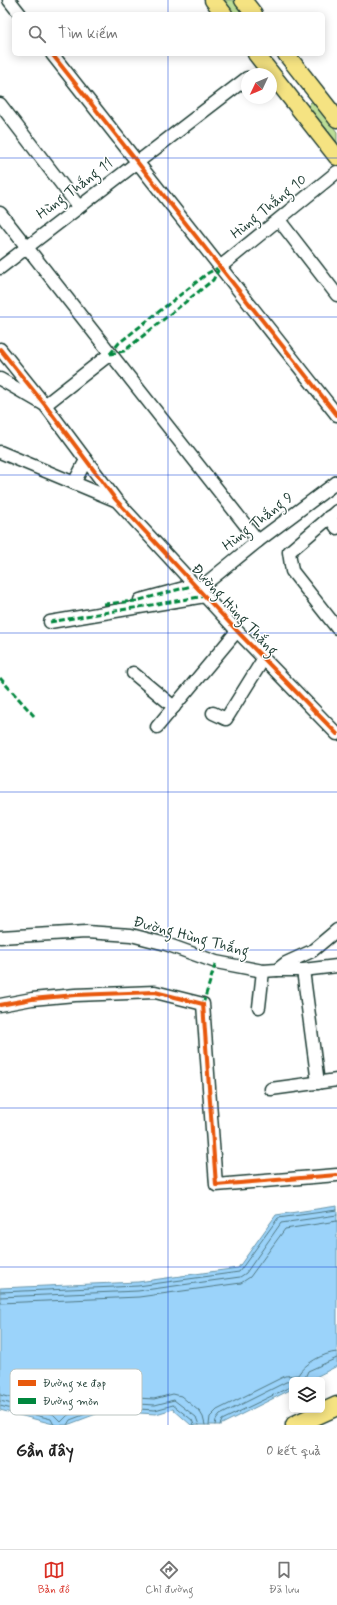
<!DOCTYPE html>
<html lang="vi">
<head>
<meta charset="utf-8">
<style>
  body { margin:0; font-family:Mynerve,sans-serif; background:#f6f6f6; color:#222 }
  .controls { position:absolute; right:12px; bottom:12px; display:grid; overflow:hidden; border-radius:6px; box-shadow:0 2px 10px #0003 }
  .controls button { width:36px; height:36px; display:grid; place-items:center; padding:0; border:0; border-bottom:1px solid #e0e0e0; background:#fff; color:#222; font:20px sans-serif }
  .compass { position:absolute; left:241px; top:68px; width:36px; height:36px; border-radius:50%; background:#fff; box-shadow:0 2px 10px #0003; rotate:226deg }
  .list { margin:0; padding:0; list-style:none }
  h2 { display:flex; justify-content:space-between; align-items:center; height:52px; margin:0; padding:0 16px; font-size:17px }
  h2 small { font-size:13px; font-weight:400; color:#767676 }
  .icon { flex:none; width:22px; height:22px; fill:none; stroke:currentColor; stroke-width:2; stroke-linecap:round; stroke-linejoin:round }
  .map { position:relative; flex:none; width:337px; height:1425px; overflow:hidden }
  .search { position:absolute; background:#fff; box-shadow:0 2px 10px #0003; left:12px; right:12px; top:12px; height:44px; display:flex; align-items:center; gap:10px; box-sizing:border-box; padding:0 14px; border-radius:6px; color:#767676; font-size:15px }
  .sheet { height:124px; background:#fff }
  nav { display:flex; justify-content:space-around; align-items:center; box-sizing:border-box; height:56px; border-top:1px solid #e0e0e0; background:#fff; font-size:11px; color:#767676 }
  nav a { display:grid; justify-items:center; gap:2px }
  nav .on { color:#d93025 }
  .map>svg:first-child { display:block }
  .green { fill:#bcde97; stroke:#6e8e66 }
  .water { fill:#9bd3fa; stroke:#6997ab }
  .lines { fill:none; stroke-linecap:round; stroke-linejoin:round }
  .shore { stroke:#517983; stroke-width:1 }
  .minor-casing { stroke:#1f3d34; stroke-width:15 }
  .major-casing { stroke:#1f3d34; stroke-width:19 }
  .highway-casing { stroke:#1f3d34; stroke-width:21 }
  .minor { stroke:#fff; stroke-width:12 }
  .major { stroke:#f5e382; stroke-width:16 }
  .highway { stroke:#f5e382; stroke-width:18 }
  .quiet { stroke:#00873e; stroke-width:3; stroke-dasharray:6 3; stroke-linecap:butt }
  .cycleway-casing { stroke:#fff; stroke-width:6 }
  .cycleway { stroke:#e8590c; stroke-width:4 }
  .grid { fill:none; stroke:#1d4ed8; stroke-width:1; stroke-opacity:0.55 }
  .labels { text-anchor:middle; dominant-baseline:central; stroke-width:3; stroke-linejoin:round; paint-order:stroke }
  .street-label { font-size:15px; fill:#1f3d34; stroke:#fff }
  .key { fill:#fff; stroke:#bcc5c2; stroke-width:1 }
  .key-label { font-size:11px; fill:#1f3d34 }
</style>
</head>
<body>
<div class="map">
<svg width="337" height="1425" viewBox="0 0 337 1425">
  <rect width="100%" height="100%" fill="#fff"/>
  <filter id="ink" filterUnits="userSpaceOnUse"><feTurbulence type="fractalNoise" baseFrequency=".025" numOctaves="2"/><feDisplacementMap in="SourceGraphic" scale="8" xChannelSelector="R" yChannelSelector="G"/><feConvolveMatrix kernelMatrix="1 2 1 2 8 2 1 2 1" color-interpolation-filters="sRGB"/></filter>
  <g filter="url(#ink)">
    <g class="green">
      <polygon points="224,0 234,0 242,11 242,14 234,14"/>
      <polygon points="311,102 314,102 337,132 337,143 308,106"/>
    </g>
    <polygon class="water" points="337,1206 337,1366 310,1380 292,1380 292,1389 220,1425 191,1425 173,1409 156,1414 104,1411 67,1425 57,1425 0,1410 0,1288 138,1282 238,1268 276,1215"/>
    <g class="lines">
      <g class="shore">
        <polyline points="0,1292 138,1286 239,1272 278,1218 337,1210"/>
        <polyline points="0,1297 138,1291 240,1277 246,1273 281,1223 337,1215"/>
        <polyline points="0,1303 139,1297 241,1283 250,1277 285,1229 337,1221"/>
        <polyline points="304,1380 308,1371 337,1358"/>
        <polyline points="0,1395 54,1409 61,1412 101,1396 154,1399 173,1394 181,1396 200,1412 203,1417 205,1425"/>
        <polyline points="0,1401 53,1414 61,1422 68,1415 102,1402 155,1405 174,1400 196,1417 199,1425"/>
        <polyline points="0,1406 51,1419 54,1425"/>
        <polyline points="67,1425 70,1420 104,1407 155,1410 173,1405 192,1420 194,1425"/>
        <path d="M 209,1425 L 210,1417 L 217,1410 L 285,1376 L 298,1375 C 304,1364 323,1353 337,1352"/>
        <polyline points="215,1425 216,1420 220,1415 286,1382 292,1381"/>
        <polyline points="220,1425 222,1420 292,1386"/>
      </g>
      <defs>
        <g id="minor">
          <polyline points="9,0 20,14"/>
          <polyline points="52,54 337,415"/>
          <polyline points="0,104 79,207"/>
          <polyline points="0,213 258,541"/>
          <polyline points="279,220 337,295"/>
          <polyline points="220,267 337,172"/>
          <polyline points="0,268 247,78"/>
          <polyline points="0,349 45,405 116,500 237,631 337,734"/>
          <polyline points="0,379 45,405 110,354"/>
          <polyline points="0,452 115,500"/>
          <polyline points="74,483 86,460"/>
          <polyline points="337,511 289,552 292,571 337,628"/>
          <polyline points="329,517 337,528"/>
          <polyline points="199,589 258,541 337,482"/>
          <polyline points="140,600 195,585"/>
          <polyline points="50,622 205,596"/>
          <polyline points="133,673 174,707"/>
          <polyline points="213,713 226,719 264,658"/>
          <polyline points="157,727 237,631"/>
          <polyline points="0,937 86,932 131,935 166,944 216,962 263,971 277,970 286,963 312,951 337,930"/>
          <polyline points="277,970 303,970 337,966"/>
          <polyline points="303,970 318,1083"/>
          <polyline points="0,1005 32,999 75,995 155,992 203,1004 216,1185 337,1175"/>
          <polyline points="259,1007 263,971"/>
          <polyline points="271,1089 337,1080"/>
        </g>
        <g id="major">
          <polyline points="213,0 224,14"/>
          <polyline points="243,0 254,14"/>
          <polyline points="256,54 337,157"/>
          <polyline points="286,54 337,119"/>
        </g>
        <polyline id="highway" points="295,1425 337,1406"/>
      </defs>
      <use href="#minor" class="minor-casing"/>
      <use href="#major" class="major-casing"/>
      <use href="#highway" class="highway-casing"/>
      <use href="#minor" class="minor"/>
      <use href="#major" class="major"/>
      <use href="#highway" class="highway"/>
      <g class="quiet">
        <polyline points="110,354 124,351 213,280 220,267"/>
        <polyline points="110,354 119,343 208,273 220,267"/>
        <polyline points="104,604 136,601 195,585"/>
        <polyline points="50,622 205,596"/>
        <polyline points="0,678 34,716"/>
        <polyline points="203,1004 216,962"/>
      </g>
      <defs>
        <g id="cycleway">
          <polyline points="52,54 337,415"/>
          <polyline points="0,349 45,405 116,500 237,631 337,734"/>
          <polyline points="0,1005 32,999 75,995 155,992 203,1004 216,1185 337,1175"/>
        </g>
      </defs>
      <use href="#cycleway" class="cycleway-casing"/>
      <use href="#cycleway" class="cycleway"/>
    </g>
  </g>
  <path class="grid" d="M 168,0 L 168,14M 168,54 L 168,1425M 0,158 L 337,158M 0,317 L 337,317M 0,475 L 337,475M 0,633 L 337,633M 0,792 L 337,792M 0,950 L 337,950M 0,1108 L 337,1108M 0,1267 L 337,1267"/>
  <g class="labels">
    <g class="street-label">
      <text transform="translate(75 189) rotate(-37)">Hùng Thắng 11</text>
      <text transform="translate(269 207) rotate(-39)">Hùng Thắng 10</text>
      <text transform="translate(258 522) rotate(-38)">Hùng Thắng 9</text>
      <text transform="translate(234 610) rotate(47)">Đường Hùng Thắng</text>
      <text transform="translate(191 937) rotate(15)">Đường Hùng Thắng</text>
    </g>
  </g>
  <rect x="10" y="1369" width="132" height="46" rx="6" class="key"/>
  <rect x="18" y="1380" width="18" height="6" fill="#e8590c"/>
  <rect x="18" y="1398" width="18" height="6" fill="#00873e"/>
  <g class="key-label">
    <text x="43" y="1387">Đường xe đạp</text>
    <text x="43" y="1405">Đường mòn</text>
  </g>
</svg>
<div class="controls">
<button><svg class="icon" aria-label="layers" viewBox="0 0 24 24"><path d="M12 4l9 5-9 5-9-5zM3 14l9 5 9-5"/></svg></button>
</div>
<svg class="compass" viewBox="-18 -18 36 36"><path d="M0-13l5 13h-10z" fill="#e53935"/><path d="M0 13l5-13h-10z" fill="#767676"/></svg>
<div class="search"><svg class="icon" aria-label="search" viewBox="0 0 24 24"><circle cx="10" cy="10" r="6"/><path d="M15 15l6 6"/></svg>Tìm kiếm</div>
</div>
<section class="sheet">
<h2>Gần đây<small>0 kết quả</small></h2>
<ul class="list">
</ul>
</section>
<nav>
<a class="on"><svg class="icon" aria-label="map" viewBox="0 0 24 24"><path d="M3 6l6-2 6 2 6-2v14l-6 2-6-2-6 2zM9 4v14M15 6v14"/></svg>Bản đồ</a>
<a><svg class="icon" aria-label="directions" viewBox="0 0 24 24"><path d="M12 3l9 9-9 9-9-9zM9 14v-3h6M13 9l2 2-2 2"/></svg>Chỉ đường</a>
<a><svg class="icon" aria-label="saved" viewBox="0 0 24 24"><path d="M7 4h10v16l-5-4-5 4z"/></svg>Đã lưu</a>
</nav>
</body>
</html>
